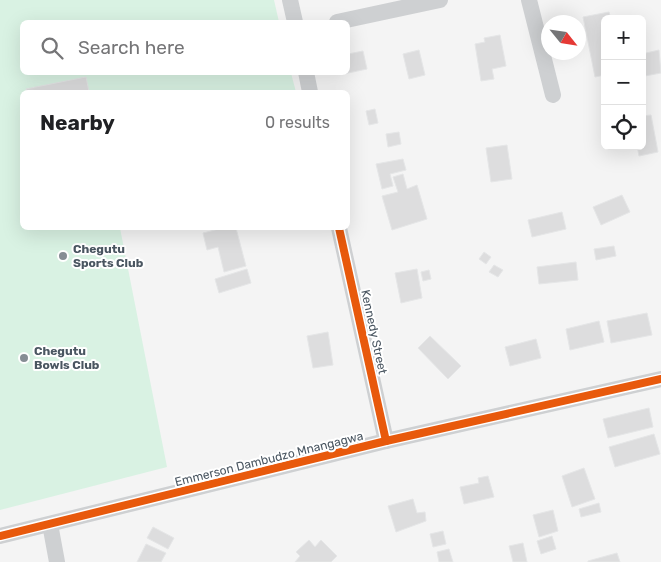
<!DOCTYPE html>
<html lang="en">
<head>
<meta charset="utf-8">
<style>
  body { margin:0; font-family:Rubik,sans-serif; background:#f6f6f6; color:#202124 }
  .controls { position:absolute; right:15px; top:15px; display:grid; overflow:hidden; border-radius:8px; box-shadow:0 5px 20px #0002 }
  .controls button { width:45px; height:45px; display:grid; place-items:center; padding:0; border:0; border-bottom:1px solid #e0e0e0; background:#fff; color:#202124; font:25px sans-serif }
  .compass { position:absolute; left:541px; top:15px; width:45px; height:45px; border-radius:50%; background:#fff; box-shadow:0 5px 20px #0002; rotate:120deg }
  .list { margin:0; padding:0; list-style:none }
  h2 { display:flex; justify-content:space-between; align-items:center; height:65px; margin:0; padding:0 20px; font-size:21px }
  h2 small { font-size:16px; font-weight:400; color:#757577 }
  .icon { flex:none; width:28px; height:28px; fill:none; stroke:currentColor; stroke-width:2; stroke-linecap:round; stroke-linejoin:round }
  .map { position:relative; flex:none; width:661px; height:562px; overflow:hidden }
  .search { position:absolute; background:#fff; box-shadow:0 5px 20px #0002; left:20px; top:20px; width:330px; height:55px; display:flex; align-items:center; gap:12px; box-sizing:border-box; padding:0 18px; border-radius:8px; color:#757577; font-size:19px }
  .panel { position:absolute; background:#fff; box-shadow:0 5px 20px #0002; left:20px; top:90px; width:330px; height:140px; border-radius:8px }
  .map>svg:first-child { display:block }
  .green { fill:#d9f2e3 }
  .building { fill:#ddddde; stroke:#e5e6e7 }
  .lines { fill:none; stroke-linecap:round; stroke-linejoin:round }
  .minor { stroke:#ced0d2; stroke-width:16 }
  .cycleway-casing { stroke:#fff; stroke-width:11 }
  .cycleway { stroke:#e8590c; stroke-width:8 }
  .poi-dot { fill:#868d94; stroke:#fff; stroke-width:2 }
  .labels { text-anchor:middle; dominant-baseline:central; stroke-width:4; stroke-linejoin:round; paint-order:stroke }
  .poi-label { font-size:12px; font-weight:bold; fill:#4a5661; stroke:#fff; text-anchor:start }
  .street-label { font-size:12px; fill:#4a5661; stroke:#fff }
</style>
</head>
<body>
<div class="map">
<svg width="661" height="562" viewBox="0 0 661 562">
  <rect width="100%" height="100%" fill="#f4f4f4"/>
  <polygon class="green" points="0,0 274,0 279,22 22,22 22,72 291,73 296,92 22,92 22,228 120,228 167,467 0,510"/>
  <g class="building">
    <polygon points="609,12 611,19 605,19 605,75 595,77 583,17"/>
    <polygon points="500,35 506,66 492,69 494,79 481,81 475,44 485,42 484,38"/>
    <polygon points="419,50 425,75 409,79 403,54"/>
    <polygon points="659,50 661,73 645,76 642,54"/>
    <polygon points="363,51 367,69 343,74 343,72 348,72 348,54"/>
    <polygon points="86,77 89,92 27,92 26,89"/>
    <polygon points="375,109 378,123 369,125 366,111"/>
    <polygon points="651,115 658,152 639,156 637,146 642,146 642,116"/>
    <polygon points="399,132 401,144 388,147 386,134"/>
    <polygon points="507,145 512,179 491,182 486,148"/>
    <polygon points="403,159 406,170 390,174 393,186 382,189 376,164"/>
    <polygon points="403,174 407,189 417,185 427,219 392,230 382,196 398,192 393,177"/>
    <polygon points="622,195 630,212 601,225 593,207"/>
    <polygon points="562,212 566,229 532,237 528,220"/>
    <polygon points="223,228 236,228 246,266 224,272 218,247 207,250 203,233"/>
    <polygon points="614,246 616,256 596,260 594,249"/>
    <polygon points="484,252 491,257 486,264 479,259"/>
    <polygon points="576,262 578,280 539,284 537,267"/>
    <polygon points="494,265 503,270 498,277 489,272"/>
    <polygon points="247,269 251,283 219,293 215,279"/>
    <polygon points="417,269 422,298 401,303 395,273"/>
    <polygon points="429,270 431,279 423,281 421,272"/>
    <polygon points="647,313 652,335 611,343 607,321"/>
    <polygon points="599,321 604,342 570,350 566,329"/>
    <polygon points="328,332 333,365 313,368 307,336"/>
    <polygon points="430,336 461,366 448,379 418,348"/>
    <polygon points="536,339 541,358 510,366 505,347"/>
    <polygon points="649,408 653,427 608,438 603,419"/>
    <polygon points="654,434 660,454 615,467 609,447"/>
    <polygon points="584,468 595,499 572,507 562,476"/>
    <polygon points="488,476 494,497 464,504 460,487 479,483 478,478"/>
    <polygon points="413,499 417,513 425,512 426,521 396,532 388,506"/>
    <polygon points="599,503 601,512 581,517 579,509"/>
    <polygon points="553,510 558,531 539,537 533,515"/>
    <polygon points="153,527 174,538 168,549 147,538"/>
    <polygon points="443,531 446,544 433,547 430,534"/>
    <polygon points="552,536 556,549 541,554 537,541"/>
    <polygon points="309,540 315,547 321,540 337,556 331,562 295,562 300,556 296,552"/>
    <polygon points="523,543 527,562 513,562 509,546"/>
    <polygon points="146,544 166,553 161,562 137,562"/>
    <polygon points="449,549 453,562 439,562 437,552"/>
    <polygon points="617,553 620,562 588,562 588,561"/>
  </g>
  <g class="lines">
    <g class="minor">
      <polyline points="290,0 295,22"/>
      <polyline points="529,0 553,95"/>
      <polyline points="337,22 440,0"/>
      <polyline points="306,72 310,92"/>
      <polyline points="339,228 386,441"/>
      <polyline points="50,524 57,562"/>
      <polyline points="0,536 386,441 661,379"/>
    </g>
    <defs>
      <g id="cycleway">
        <polyline points="339,228 386,441"/>
        <polyline points="0,536 386,441 661,379"/>
      </g>
    </defs>
    <use href="#cycleway" class="cycleway-casing"/>
    <use href="#cycleway" class="cycleway"/>
  </g>
  <g class="poi-dot">
    <circle cx="63" cy="256" r="5"/>
    <circle cx="24" cy="358" r="5"/>
  </g>
  <g class="labels">
    <g class="poi-label">
      <text x="73" y="249">Chegutu<tspan x="73" dy="14">Sports Club</tspan></text>
      <text x="34" y="351">Chegutu<tspan x="34" dy="14">Bowls Club</tspan></text>
    </g>
    <g class="street-label">
      <text transform="translate(374 332) rotate(78)">Kennedy Street</text>
      <text transform="translate(269 459) rotate(-14)">Emmerson Dambudzo Mnangagwa</text>
    </g>
  </g>
</svg>
<div class="controls">
<button>+</button>
<button>−</button>
<button><svg class="icon" aria-label="locate" viewBox="0 0 24 24"><circle cx="12" cy="12" r="6"/><path d="M12 2v4M12 18v4M2 12h4M18 12h4"/></svg></button>
</div>
<svg class="compass" viewBox="-18 -18 36 36"><path d="M0-13l5 13h-10z" fill="#e53935"/><path d="M0 13l5-13h-10z" fill="#757577"/></svg>
<div class="search"><svg class="icon" aria-label="search" viewBox="0 0 24 24"><circle cx="10" cy="10" r="6"/><path d="M15 15l6 6"/></svg>Search here</div>
<section class="panel">
<h2>Nearby<small>0 results</small></h2>
<ul class="list">
</ul>
</section>
</div>
</body>
</html>
